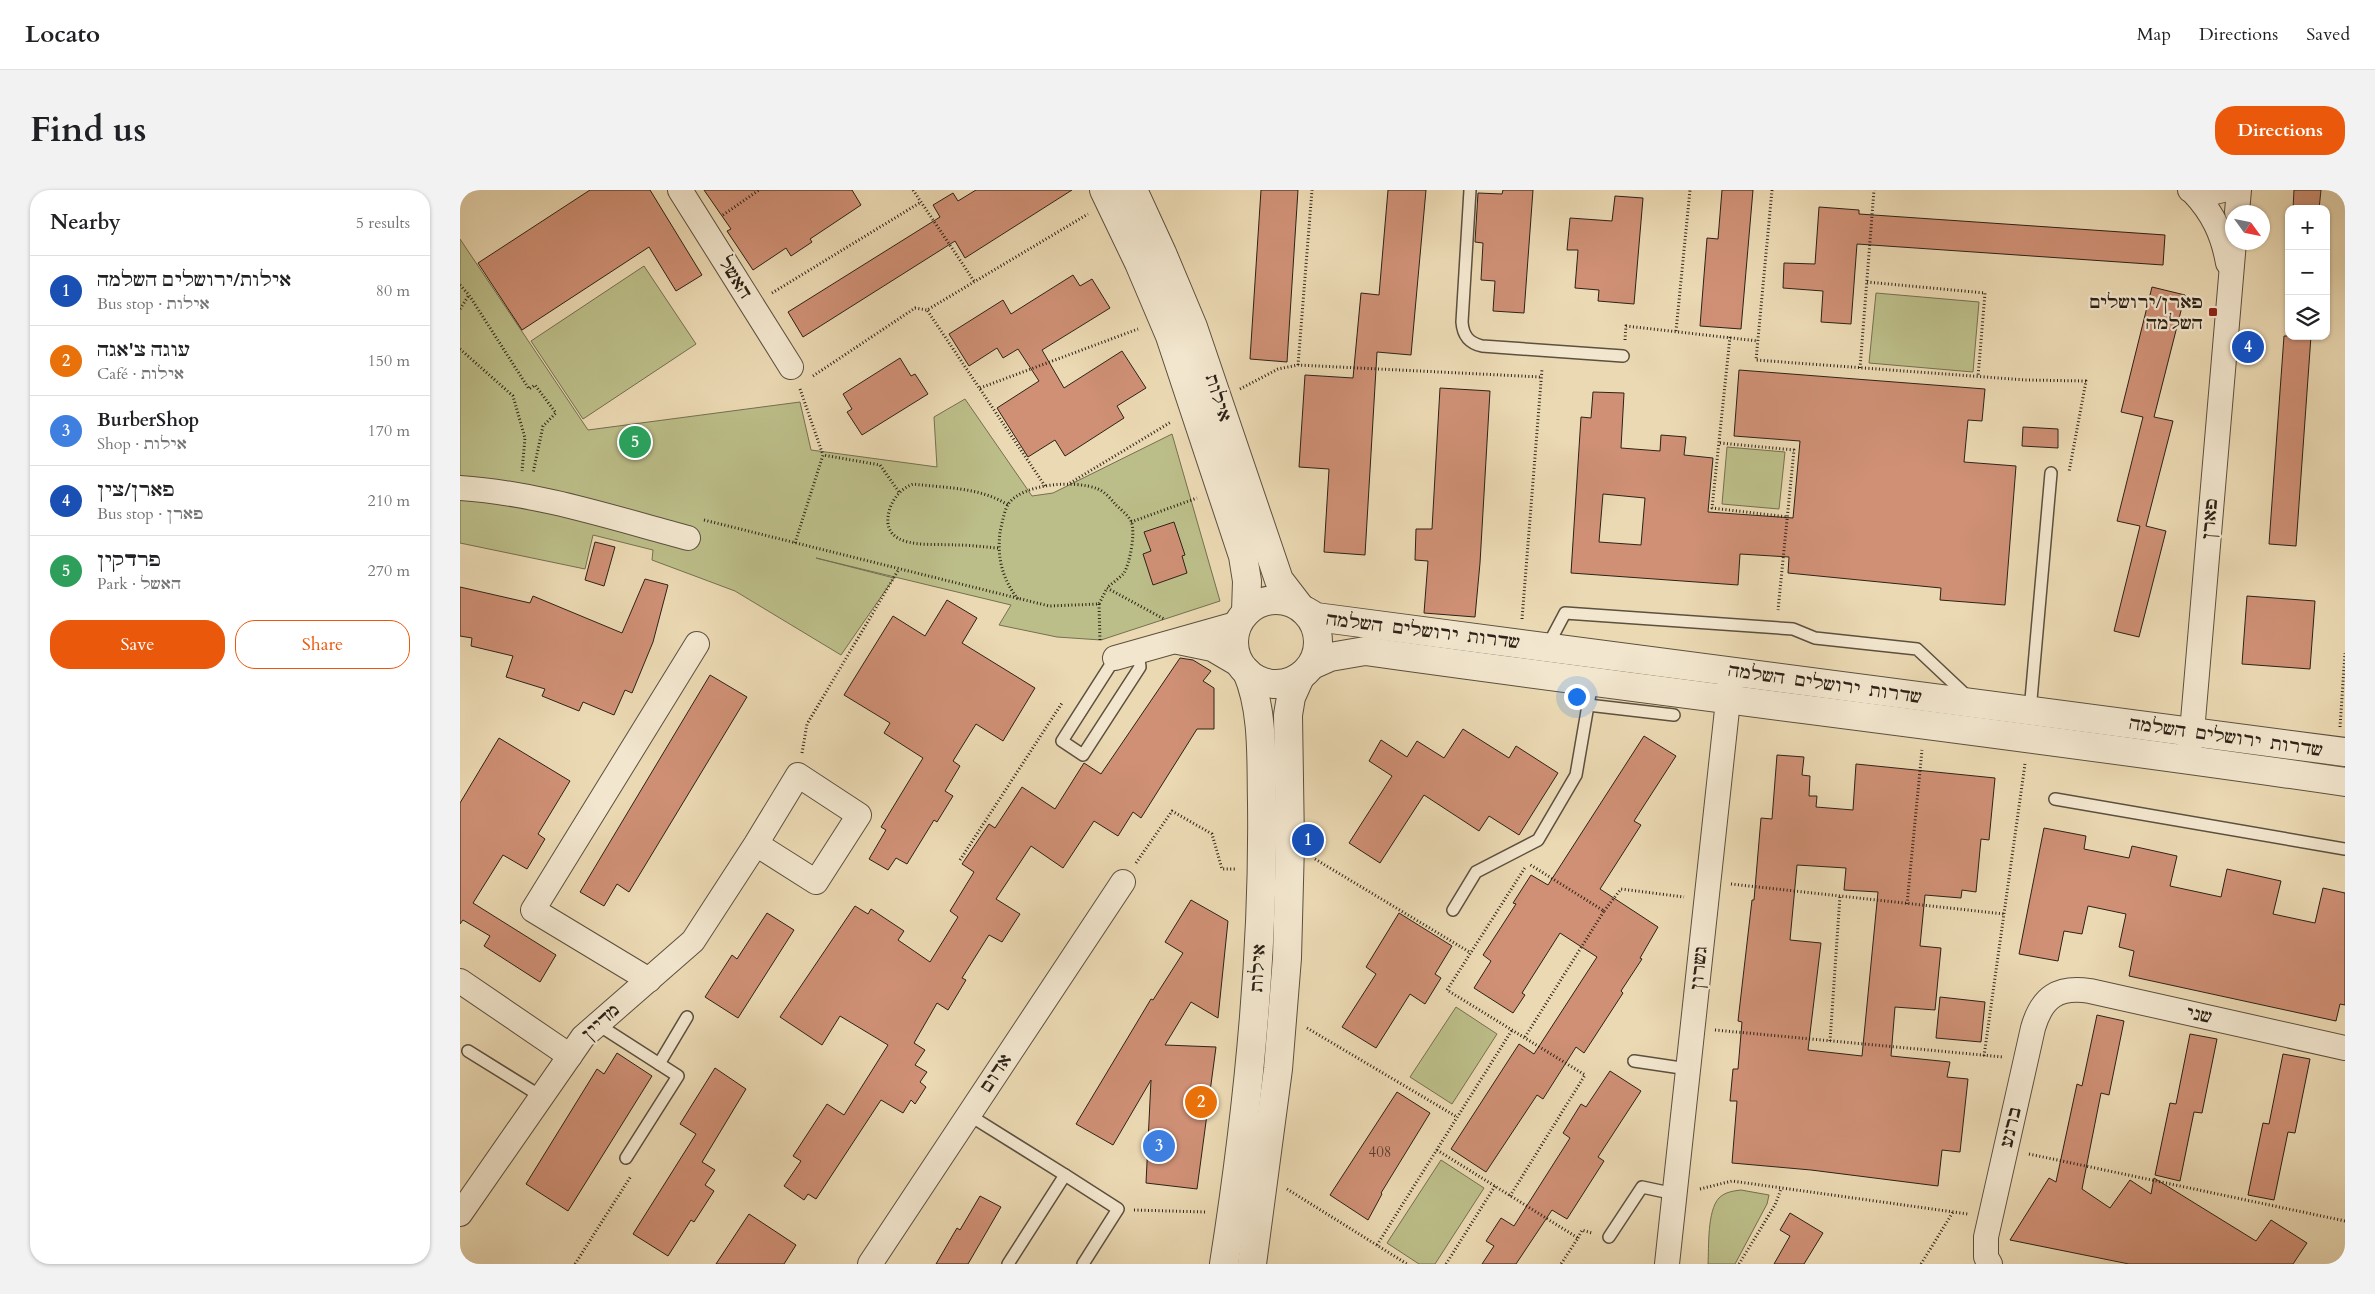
<!DOCTYPE html>
<html lang="en">
<head>
<meta charset="utf-8">
<style>
  body { margin:0; font-family:Cardo,"Frank Ruhl Libre",serif; background:#f2f2f2; color:#202124 }
  .controls { position:absolute; right:15px; top:15px; display:grid; overflow:hidden; border-radius:10px; box-shadow:0 1px 4px #0004 }
  .controls button { width:45px; height:45px; display:grid; place-items:center; padding:0; border:0; border-bottom:1px solid #e0e0e0; background:#fff; color:#202124; font:25px sans-serif }
  .compass { position:absolute; left:1765px; top:15px; width:45px; height:45px; border-radius:50%; background:#fff; box-shadow:0 1px 4px #0004; rotate:123deg }
  .you { position:absolute; left:1116px; top:506px; width:18px; height:18px; margin:-12px; border:4px solid #fff; border-radius:50%; background:#1a73e8; box-shadow:0 0 0 8px #1a73e833 }
  .badge { display:grid; place-items:center; width:32px; height:32px; border-radius:50%; background:#ea580c; color:#fff; font-size:16px; font-weight:700 }
  .pin { position:absolute; translate:-50% -50%; border:2px solid #fff; box-shadow:0 1px 5px #0006 }
  .list { margin:0; padding:0; list-style:none }
  h2 { display:flex; justify-content:space-between; align-items:center; height:65px; margin:0; padding:0 20px; font-size:21px }
  h2 small { font-size:16px; font-weight:400; color:#757577 }
  .list li { display:grid; grid-template-columns:32px 1fr auto; gap:15px; align-items:center; box-sizing:border-box; height:70px; padding:0 20px; border-top:1px solid #e0e0e0 }
  .list b { display:block; font-size:19px; white-space:nowrap }
  .list p { margin:0; font-size:16px; white-space:nowrap; color:#757577 }
  .list em { font-size:16px; font-style:normal; color:#757577 }
  .actions { display:flex; gap:10px; padding:15px 20px }
  .actions a { flex:1; padding:11px 0; border:1px solid #ea580c; border-radius:20px; text-align:center; font-size:18px; color:#ea580c }
  .actions .main { background:#ea580c; color:#fff }
  .icon { flex:none; width:28px; height:28px; fill:none; stroke:currentColor; stroke-width:2; stroke-linecap:round; stroke-linejoin:round }
  .map { position:relative; flex:none; width:1885px; height:1074px; overflow:hidden; border-radius:20px }
  header { display:flex; align-items:center; gap:30px; box-sizing:border-box; height:70px; padding:0 25px; background:#fff; border-bottom:1px solid #e0e0e0 }
  header strong { font-size:24px }
  nav { display:flex; gap:28px; margin-inline-start:auto; font-size:18px }
  .intro { display:flex; align-items:center; justify-content:space-between; box-sizing:border-box; height:120px; padding:0 30px }
  h1 { margin:0; font-size:35px }
  .button { padding:12px 22px; border-radius:20px; background:#ea580c; color:#fff; font-size:18px; font-weight:700 }
  main { display:flex; gap:30px; padding:0 30px }
  aside { flex:1; background:#fff; border-radius:20px; box-shadow:0 1px 4px #0004 }
  .map>svg:first-child { display:block }
  .green { fill:#bcbe89; stroke:#747050 }
  .building { fill:#cf9075; stroke:#2d2217; fill-rule:evenodd }
  .lines { fill:none; stroke-linecap:round; stroke-linejoin:round }
  .service-casing { stroke:#5c503e; stroke-width:14 }
  .minor-casing { stroke:#5c503e; stroke-width:26 }
  .tertiary-casing { stroke:#5c503e; stroke-width:30 }
  .path { stroke:#2d2217; stroke-width:3; stroke-dasharray:1 2.5; stroke-linecap:butt }
  .service { stroke:#f2e6ce; stroke-width:11 }
  .minor { stroke:#f2e6ce; stroke-width:24 }
  .tertiary { stroke:#f2e6ce; stroke-width:28 }
  .poi-dot { fill:#8f2418; stroke:#f2e6ce; stroke-width:2 }
  .labels { text-anchor:middle; dominant-baseline:central; stroke-width:4.5; stroke-linejoin:round; paint-order:stroke }
  .number-label { font-size:15px; fill:#563e2e }
  .street-label { font-size:18px; fill:#2d2217; stroke:#f2e6ce }
  .poi-label { font-size:18px; fill:#2d2217; stroke:#f2e6ce; text-anchor:end }
</style>
</head>
<body>
<header>
<strong>Locato</strong>
<nav><a>Map</a><a>Directions</a><a>Saved</a></nav>
</header>
<div class="intro"><h1>Find us</h1><a class="button">Directions</a></div>
<main>
<aside>
<h2>Nearby<small>5 results</small></h2>
<ul class="list">
<li><span class="badge" style="background:#1a4fb4">1</span><div><b>אילות/ירושלים השלמה</b><p>Bus stop · אילות</p></div><em>80 m</em></li>
<li><span class="badge" style="background:#e8710a">2</span><div><b>עוגה צ'אגה</b><p>Café · אילות</p></div><em>150 m</em></li>
<li><span class="badge" style="background:#3f7fe0">3</span><div><b>BurberShop</b><p>Shop · אילות</p></div><em>170 m</em></li>
<li><span class="badge" style="background:#1a4fb4">4</span><div><b>פארן/צין</b><p>Bus stop · פארן</p></div><em>210 m</em></li>
<li><span class="badge" style="background:#2e9e5b">5</span><div><b>פרדקין</b><p>Park · האשל</p></div><em>270 m</em></li>
</ul>
<div class="actions"><a class="main">Save</a><a>Share</a></div>
</aside>
<div class="map">
<svg width="1885" height="1074" viewBox="0 0 1885 1074">
  <rect width="100%" height="100%" fill="#ebd9b3"/>
  <filter id="stains"><feTurbulence type="fractalNoise" baseFrequency=".004" numOctaves="4"/><feColorMatrix values="0 0 0 0 .2 0 0 0 0 .09 0 0 0 0 .02 0 0 0 .5 -.17"/></filter>
  <radialGradient id="worn" r=".72"><stop offset=".6" stop-color="#630" stop-opacity="0"/><stop offset="1" stop-color="#630" stop-opacity=".3"/></radialGradient>
  <g class="green">
    <polygon points="0,49 128,240 340,212 351,260 477,277 474,227 505,209 572,306 593,303 712,244 760,411 641,450 597,447 539,435 551,415 356,368 434,388 381,465 275,401 192,370 193,360 133,345 125,379 0,353"/>
    <polygon points="184,76 236,154 123,229 71,151"/>
    <polygon points="1416,103 1519,112 1513,182 1409,173"/>
    <polygon points="1267,257 1325,262 1319,319 1262,314"/>
    <polygon points="996,817 1037,844 992,914 950,887"/>
    <polygon points="981,970 1024,998 975,1074 959,1074 927,1053"/>
    <path d="M 1281,1000 L 1309,1005 L 1307,1014 L 1275,1074 L 1248,1074 C 1249,1057 1247,1021 1259,1008 C 1265,1002 1273,1001 1281,1000 Z"/>
  </g>
  <g class="building">
    <polygon points="130,0 190,0 242,85 216,101 189,57 62,140 18,73"/>
    <polygon points="244,0 392,0 401,15 350,49 352,52 331,66 326,58 293,80 267,41 271,39"/>
    <polygon points="516,0 612,0 505,68 495,51 343,147 328,122 480,27 473,15 493,3 498,11"/>
    <polygon points="801,0 838,0 827,172 790,169"/>
    <polygon points="928,0 966,0 951,165 917,162 905,365 864,362 869,279 839,277 845,185 893,188 901,103 919,105"/>
    <polygon points="1043,0 1073,0 1064,123 1033,121 1035,91 1021,90 1023,53 1015,52 1018,3 1042,4"/>
    <polygon points="1262,0 1293,0 1281,139 1240,136 1247,48 1258,49"/>
    <polygon points="1834,0 1861,0 1859,19 1833,19"/>
    <polygon points="1155,6 1183,8 1174,114 1138,111 1139,100 1115,98 1118,60 1107,60 1110,28 1152,31"/>
    <polygon points="1359,17 1399,20 1399,24 1705,45 1703,75 1397,54 1391,134 1361,132 1363,101 1323,98 1324,73 1355,74"/>
    <polygon points="613,85 620,96 632,89 650,118 582,160 604,198 662,161 686,198 657,216 664,228 605,266 595,250 568,267 537,218 579,191 558,159 543,168 537,158 509,176 489,144 543,110 551,124"/>
    <polygon points="1692,97 1725,105 1694,227 1713,231 1686,336 1706,341 1679,447 1654,441 1680,336 1657,331 1683,227 1661,222"/>
    <polygon points="1824,146 1851,146 1836,356 1809,354"/>
    <polygon points="440,168 451,186 455,184 468,204 402,245 387,222 392,219 383,204"/>
    <path d="M 1279,180 L 1525,199 L 1522,231 L 1508,230 L 1504,272 L 1556,276 L 1545,415 L 1480,410 L 1481,398 L 1328,383 L 1329,367 L 1280,364 L 1278,395 L 1111,383 L 1121,227 L 1131,228 L 1133,202 L 1164,203 L 1161,258 L 1200,261 L 1201,245 L 1226,247 L 1224,265 L 1253,268 L 1248,322 L 1333,328 L 1340,251 L 1274,246 ZM 1143,304 L 1185,308 L 1181,355 L 1139,352 Z"/>
    <polygon points="980,198 1030,201 1020,373 1015,427 964,423 968,371 955,370 956,339 972,339"/>
    <polygon points="1563,237 1598,239 1598,258 1562,256"/>
    <polygon points="714,332 725,365 722,366 727,383 693,395 683,364 691,361 684,342"/>
    <polygon points="135,352 155,357 144,396 125,390"/>
    <polygon points="185,389 208,395 193,452 172,503 165,500 154,525 123,512 119,521 82,506 85,499 46,487 53,466 11,456 12,448 0,446 0,397 70,413 73,406 162,443"/>
    <polygon points="1787,406 1855,411 1850,479 1782,474"/>
    <polygon points="487,410 517,428 502,453 575,498 543,551 516,534 493,571 500,576 485,601 493,606 477,632 474,630 447,674 436,668 428,680 409,669 426,640 421,637 463,568 424,543 430,533 384,505 433,426 465,446"/>
    <polygon points="720,468 733,470 751,481 743,491 754,498 754,539 737,539 681,628 673,622 658,646 634,631 603,678 571,656 536,709 560,724 542,752 529,745 502,788 506,790 488,820 477,813 454,853 465,860 455,875 467,882 460,892 466,897 455,914 451,910 443,923 421,910 356,1009 348,1004 344,1010 324,996 341,971 333,966 367,914 384,925 428,855 380,826 362,855 320,827 395,716 408,724 411,719 444,741 438,750 470,772 498,727 490,721 514,682 502,674 529,634 535,638 562,597 595,619 624,573 641,584"/>
    <polygon points="250,485 287,507 169,702 157,694 144,716 120,702"/>
    <polygon points="1003,539 1049,568 1056,556 1098,583 1059,645 1029,626 1019,641 964,605 920,673 889,653 932,586 909,571 921,550 947,567 957,551 984,568"/>
    <polygon points="1184,546 1216,566 1174,631 1181,635 1140,699 1198,737 1180,768 1182,769 1161,801 1163,803 1124,863 1116,857 1083,909 1077,905 1026,982 991,959 1059,854 1074,864 1137,767 1100,743 1062,803 1065,805 1053,823 1014,798 1031,771 1023,765 1056,714 1053,713 1071,685 1088,695"/>
    <polygon points="39,548 110,591 78,644 85,649 67,679 43,665 13,713 96,765 80,792 24,756 30,746 3,730 0,734 0,613"/>
    <path d="M 1317,565 L 1344,567 L 1342,585 L 1350,586 L 1349,606 L 1357,606 L 1356,617 L 1393,620 L 1396,574 L 1535,588 L 1529,650 L 1521,649 L 1516,702 L 1502,700 L 1501,708 L 1465,705 L 1460,756 L 1481,758 L 1475,820 L 1435,817 L 1431,866 L 1490,872 L 1487,887 L 1508,889 L 1500,962 L 1482,960 L 1478,996 L 1351,980 L 1272,973 L 1277,911 L 1270,911 L 1273,879 L 1278,879 L 1282,832 L 1278,831 L 1292,710 L 1294,710 L 1301,628 L 1312,629 ZM 1337,675 L 1386,678 L 1384,700 L 1418,702 L 1402,866 L 1348,860 L 1361,753 L 1330,750 Z"/>
    <polygon points="1584,638 1626,646 1624,659 1669,668 1672,656 1717,666 1710,696 1761,707 1767,679 1821,691 1813,724 1855,733 1863,698 1885,703 1885,815 1880,814 1876,831 1669,786 1674,761 1659,757 1666,724 1628,716 1622,744 1604,741 1598,771 1559,764"/>
    <polygon points="731,710 768,731 758,828 731,812 705,855 756,857 737,999 686,993 691,890 653,955 616,934 691,809 693,810 723,763 705,752"/>
    <polygon points="307,723 334,740 278,828 245,807 272,765 277,769"/>
    <polygon points="939,723 992,756 975,784 981,788 965,814 950,804 916,858 882,837 916,784 906,777"/>
    <polygon points="1480,807 1525,812 1521,852 1476,848"/>
    <polygon points="1637,825 1664,831 1649,905 1641,903 1622,999 1650,1018 1670,990 1691,1004 1694,988 1796,1051 1811,1030 1847,1053 1833,1074 1669,1074 1550,1050 1589,988 1596,992 1617,894 1622,896"/>
    <polygon points="1730,844 1757,849 1742,923 1734,922 1720,991 1695,985 1710,913 1716,914"/>
    <polygon points="157,863 192,886 108,1021 66,994 137,879 144,884"/>
    <polygon points="1823,864 1850,869 1835,943 1828,942 1814,1010 1788,1005 1803,933 1809,934"/>
    <polygon points="255,878 286,899 242,972 255,980 245,995 254,1001 234,1032 231,1030 208,1066 173,1044 236,944 220,934"/>
    <polygon points="1150,881 1181,901 1138,967 1144,971 1107,1029 1092,1020 1056,1074 1022,1074 1034,1056 1026,1051 1041,1028 1054,1036 1110,948 1103,943 1121,914 1126,917"/>
    <polygon points="937,902 970,923 921,1003 922,1004 908,1030 870,1005"/>
    <polygon points="520,1006 541,1017 508,1074 476,1074 497,1038 500,1040"/>
    <polygon points="1330,1023 1363,1043 1344,1074 1314,1074 1330,1046 1320,1040"/>
    <polygon points="289,1024 336,1055 324,1074 256,1074"/>
  </g>
  <g class="lines">
    <defs>
      <g id="service">
        <path d="M 1010,0 L 1002,132 C 1003,146 1009,153 1022,156 L 1163,166"/>
        <polyline points="1087,457 1105,423 1333,439 1355,448 1457,459 1508,507"/>
        <polyline points="655,468 602,551 623,565 680,477 678,461"/>
        <polyline points="1128,515 1214,525"/>
        <polyline points="1570,521 1591,283"/>
        <polyline points="1595,609 1885,659"/>
        <polyline points="993,720 1016,682 1078,650 1116,585 1132,492"/>
        <polyline points="137,834 218,886 166,968"/>
        <polyline points="8,861 82,907"/>
        <polyline points="1174,871 1228,879"/>
        <polyline points="199,874 227,827"/>
        <polyline points="509,925 605,985"/>
        <polyline points="1149,1047 1182,997 1215,1004"/>
        <polyline points="548,1074 605,985 658,1019 623,1074"/>
      </g>
      <g id="minor">
        <polyline points="220,0 331,177"/>
        <polyline points="1730,0 1747,4 1763,0"/>
        <path d="M 1733,2 C 1753,23 1763,45 1768,73"/>
        <polyline points="1777,22 1779,0"/>
        <path d="M 0,298 C 78,303 153,328 228,348"/>
        <polyline points="718,452 752,459 781,476"/>
        <polyline points="655,468 779,433"/>
        <polyline points="1729,560 1732,542 1774,52"/>
        <polyline points="189,790 73,720 237,454"/>
        <polyline points="0,791 110,866"/>
        <polyline points="0,1024 123,847 233,751 296,654 338,585 399,625 356,692 296,654"/>
        <polyline points="410,1074 663,692"/>
        <polyline points="1207,1074 1270,492"/>
        <path d="M 1530,1074 L 1526,1067 L 1526,1047 L 1573,838 C 1582,807 1598,796 1630,801 L 1885,858"/>
      </g>
      <g id="tertiary">
        <polyline points="644,0 679,73 710,146 783,366 787,391 786,422"/>
        <polyline points="673,0 702,63 733,137 819,390 839,416"/>
        <circle cx="816" cy="452" r="42"/>
        <polyline points="846,421 856,427 1885,562"/>
        <path d="M 852,475 L 870,467 L 905,461 C 1232,507 1559,544 1885,592"/>
        <path d="M 764,1074 C 788,921 804,768 802,613 C 801,571 804,521 787,482"/>
        <polyline points="792,1074 818,879 827,768 830,654 828,525 831,507 840,487"/>
      </g>
    </defs>
    <use href="#service" class="service-casing"/>
    <use href="#minor" class="minor-casing"/>
    <use href="#tertiary" class="tertiary-casing"/>
    <g class="path">
      <polyline points="453,0 514,91"/>
      <polyline points="1312,0 1296,170 1566,190 1626,191 1609,282"/>
      <polyline points="263,25 299,0"/>
      <polyline points="1407,92 1525,103 1518,187"/>
      <polyline points="0,95 9,105 69,199 75,195 96,223 83,236 73,283"/>
      <polyline points="312,103 461,12"/>
      <polyline points="0,119 9,105"/>
      <polyline points="1216,141 1230,0"/>
      <polyline points="1270,147 1252,318 1328,327"/>
      <polyline points="1165,150 1166,136 1298,151"/>
      <polyline points="0,159 53,206 65,248 62,281"/>
      <polyline points="838,175 852,0"/>
      <polyline points="1400,178 1414,0"/>
      <polyline points="353,186 455,118 467,120"/>
      <polyline points="520,198 678,139"/>
      <polyline points="340,199 363,265"/>
      <polyline points="780,199 818,179 838,175 1081,187"/>
      <polyline points="1260,253 1334,260 1318,420"/>
      <polyline points="610,293 711,232"/>
      <polyline points="585,296 467,120 628,24"/>
      <polyline points="244,330 589,416 639,414 647,398 704,429"/>
      <polyline points="671,332 737,308"/>
      <polyline points="335,353 363,265 420,275 439,302"/>
      <path d="M 538,358 C 524,357 510,355 496,355 C 473,353 416,362 430,318 C 434,307 442,298 453,294 C 485,298 520,297 548,315"/>
      <path d="M 558,409 C 542,389 537,367 540,342 C 542,334 544,320 549,313 C 565,293 616,290 638,299 C 645,302 651,309 655,314 C 660,319 668,325 671,331 C 676,341 670,373 664,383 C 660,388 652,393 647,398"/>
      <polyline points="639,414 640,451"/>
      <polyline points="1062,429 1082,179"/>
      <polyline points="1880,537 1885,463"/>
      <polyline points="342,563 347,534 439,379"/>
      <polyline points="855,669 1011,763"/>
      <polyline points="500,670 602,513"/>
      <polyline points="676,673 712,621 752,644 762,679 776,679"/>
      <polyline points="1271,694 1544,724"/>
      <polyline points="1447,714 1462,560"/>
      <polyline points="1144,721 1161,699 1224,707"/>
      <polyline points="847,838 997,927"/>
      <polyline points="1255,840 1543,867"/>
      <polyline points="1065,847 1144,721 1069,674"/>
      <polyline points="1370,851 1380,706"/>
      <polyline points="1524,866 1565,574"/>
      <polyline points="977,960 1118,1048 1101,1074"/>
      <polyline points="1569,964 1885,1031"/>
      <polyline points="827,999 947,1074"/>
      <polyline points="1240,999 1272,991 1508,1024"/>
      <polyline points="1050,1006 1125,885 987,800 1066,676"/>
      <polyline points="674,1020 745,1022"/>
      <polyline points="1118,1048 1122,1040 1132,1043"/>
      <polyline points="917,1055 1052,840"/>
      <polyline points="115,1074 171,986"/>
      <polyline points="986,1074 1035,996"/>
      <polyline points="1279,1074 1315,1015 1321,999"/>
      <polyline points="1461,1074 1493,1022"/>
    </g>
    <use href="#service" class="service"/>
    <use href="#minor" class="minor"/>
    <use href="#tertiary" class="tertiary"/>
  </g>
  <rect class="poi-dot" x="1748" y="117" width="10" height="10" rx="2.5"/>
  <g class="labels">
    <g class="number-label">
      <text x="920" y="962">408</text>
    </g>
    <g class="street-label">
      <text transform="translate(275 88) rotate(58)">האשל</text>
      <text transform="translate(758 208) rotate(72)">אילות</text>
      <text transform="translate(1750 329) rotate(-85)">פארן</text>
      <text transform="translate(963 441) rotate(7)">שדרות ירושלים השלמה</text>
      <text transform="translate(1365 494) rotate(8)">שדרות ירושלים השלמה</text>
      <text transform="translate(1766 547) rotate(8)">שדרות ירושלים השלמה</text>
      <text transform="translate(798 778) rotate(-87)">אילות</text>
      <text transform="translate(1239 778) rotate(-84)">גשרון</text>
      <text transform="translate(1739 825) rotate(12)">שני</text>
      <text transform="translate(141 832) rotate(-43)">מדיין</text>
      <text transform="translate(536 883) rotate(-57)">אדום</text>
      <text transform="translate(1551 937) rotate(-77)">ברנע</text>
    </g>
    <g class="poi-label">
      <text x="1743" y="112">פארן/ירושלים<tspan x="1743" dy="21">השלמה</tspan></text>
    </g>
  </g>
  <rect width="100%" height="100%" filter="url(#stains)"/>
  <rect width="100%" height="100%" fill="url(#worn)"/>
</svg>
<div class="controls">
<button>+</button>
<button>−</button>
<button><svg class="icon" aria-label="layers" viewBox="0 0 24 24"><path d="M12 4l9 5-9 5-9-5zM3 14l9 5 9-5"/></svg></button>
</div>
<svg class="compass" viewBox="-18 -18 36 36"><path d="M0-13l5 13h-10z" fill="#e53935"/><path d="M0 13l5-13h-10z" fill="#757577"/></svg>
<div class="you"></div>
<div class="pin badge" style="left:848px;top:650px;background:#1a4fb4">1</div>
<div class="pin badge" style="left:741px;top:912px;background:#e8710a">2</div>
<div class="pin badge" style="left:699px;top:956px;background:#3f7fe0">3</div>
<div class="pin badge" style="left:1788px;top:157px;background:#1a4fb4">4</div>
<div class="pin badge" style="left:175px;top:252px;background:#2e9e5b">5</div>
</div>
</main>
</body>
</html>
